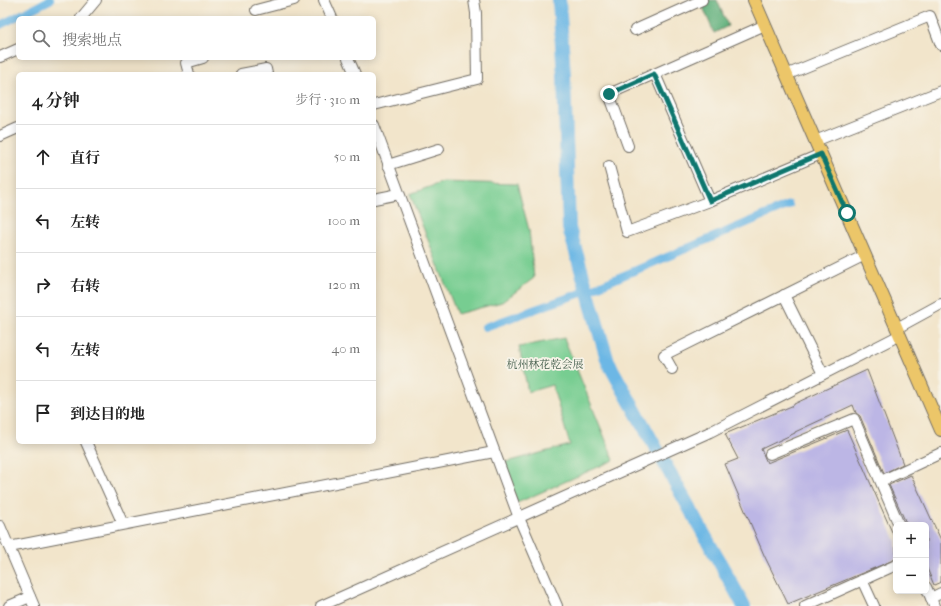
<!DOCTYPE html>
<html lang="zh">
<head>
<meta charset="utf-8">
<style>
  body { margin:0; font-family:"IM FELL French Canon","Noto Serif SC",serif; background:#f6f6f6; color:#222 }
  .controls { position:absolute; right:12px; bottom:12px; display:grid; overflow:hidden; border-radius:6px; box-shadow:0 2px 10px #0003 }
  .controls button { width:36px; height:36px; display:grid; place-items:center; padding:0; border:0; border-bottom:1px solid #e0e0e0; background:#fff; color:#222; font:20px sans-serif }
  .stop { position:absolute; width:12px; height:12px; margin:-9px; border:3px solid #0f766e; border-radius:50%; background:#fff }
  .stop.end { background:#0f766e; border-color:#fff; box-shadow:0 1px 4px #0008 }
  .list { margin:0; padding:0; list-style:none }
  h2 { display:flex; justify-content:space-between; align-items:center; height:52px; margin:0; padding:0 16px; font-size:17px }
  h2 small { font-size:13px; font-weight:400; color:#767676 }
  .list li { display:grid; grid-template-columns:26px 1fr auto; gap:12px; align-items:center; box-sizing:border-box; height:64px; padding:0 16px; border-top:1px solid #e0e0e0 }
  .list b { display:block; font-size:15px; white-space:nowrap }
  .list em { font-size:13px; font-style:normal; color:#767676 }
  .icon { flex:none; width:22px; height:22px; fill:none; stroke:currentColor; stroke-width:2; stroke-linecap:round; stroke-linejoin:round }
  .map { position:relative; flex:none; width:941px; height:606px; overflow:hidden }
  .search { position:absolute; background:#fff; box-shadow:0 2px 10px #0003; left:16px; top:16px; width:360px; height:44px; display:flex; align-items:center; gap:10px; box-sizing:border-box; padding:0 14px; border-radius:6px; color:#767676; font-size:15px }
  .panel { position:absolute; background:#fff; box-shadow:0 2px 10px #0003; left:16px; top:72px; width:360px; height:372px; border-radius:6px }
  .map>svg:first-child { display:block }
  .green { fill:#77cd91; stroke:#517c5e }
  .forest { fill:#61b07b; stroke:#466e53 }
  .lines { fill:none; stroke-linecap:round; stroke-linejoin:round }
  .canal { stroke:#6cb7e5; stroke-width:8 }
  .river { stroke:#6cb7e5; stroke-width:14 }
  .building { fill:#bcb6e5 }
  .minor-casing { stroke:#716c63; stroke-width:12 }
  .major-casing { stroke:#716c63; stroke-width:14 }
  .minor { stroke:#fff; stroke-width:10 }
  .major { stroke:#ecc669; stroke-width:12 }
  .route { stroke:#0f766e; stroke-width:5 }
  .labels { text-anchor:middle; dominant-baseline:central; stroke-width:3.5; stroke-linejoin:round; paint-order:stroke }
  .park-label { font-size:11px; fill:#425c4a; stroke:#f7f3e8 }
</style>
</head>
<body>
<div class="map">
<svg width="941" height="606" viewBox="0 0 941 606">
  <rect width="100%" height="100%" fill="#f7f3e8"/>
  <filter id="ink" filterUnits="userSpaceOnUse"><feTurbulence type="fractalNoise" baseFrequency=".025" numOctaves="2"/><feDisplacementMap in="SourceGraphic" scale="8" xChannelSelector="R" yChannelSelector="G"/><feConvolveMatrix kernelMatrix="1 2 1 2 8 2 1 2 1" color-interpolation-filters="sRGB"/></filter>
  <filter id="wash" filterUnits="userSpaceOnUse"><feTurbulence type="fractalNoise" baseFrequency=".012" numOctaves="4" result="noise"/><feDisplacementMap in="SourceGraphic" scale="16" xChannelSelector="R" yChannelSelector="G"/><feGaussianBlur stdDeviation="0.9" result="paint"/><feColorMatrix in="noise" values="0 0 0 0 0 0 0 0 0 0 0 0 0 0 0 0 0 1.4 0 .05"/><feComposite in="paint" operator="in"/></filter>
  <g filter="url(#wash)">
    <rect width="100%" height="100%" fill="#f2e5cb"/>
    <g class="green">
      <polygon points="443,182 517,184 529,230 534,278 502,302 457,314 410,194"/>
      <polygon points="564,338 614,460 517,503 503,463 570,445 552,385 528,392 519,347"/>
    </g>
    <polygon class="forest" points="700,0 717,0 728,26 714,33"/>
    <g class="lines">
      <g class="canal">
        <polyline points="0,25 50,0"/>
        <polyline points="485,327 587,291 789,205"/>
      </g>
      <polyline class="river" points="559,0 564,76 569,228 608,362 744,606"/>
    </g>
    <g id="blocks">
      <g class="building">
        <polygon points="867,370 903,464 884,473 860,416 856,413 853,405 795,432 795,433 761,449 767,463 847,430 896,541 896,559 788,604 764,555 725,464 738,459 725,434 794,405 794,404"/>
        <polygon points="911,475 941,540 941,582 934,585 926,566 926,525 907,525 889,485"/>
      </g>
    </g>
  </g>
  <g filter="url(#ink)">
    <use href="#blocks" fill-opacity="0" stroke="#716c63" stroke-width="1"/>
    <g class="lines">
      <defs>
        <g id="minor">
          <polyline points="324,0 332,18"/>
          <polyline points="256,10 294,0"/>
          <polyline points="81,18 96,0"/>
          <polyline points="635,30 702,0"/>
          <polyline points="0,57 18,49"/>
          <polyline points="348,58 355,74"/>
          <polyline points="189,74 186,63 203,58"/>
          <polyline points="241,74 266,69 267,74"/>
          <polyline points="655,74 710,201 821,154"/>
          <polyline points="786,75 930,16 941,45"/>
          <polyline points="374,105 477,79 476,13 474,0"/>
          <polyline points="374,125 519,518 557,606"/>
          <polyline points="0,136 18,128"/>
          <polyline points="815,141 941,91"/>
          <polyline points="628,146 609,94 765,25"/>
          <polyline points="388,165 439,149"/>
          <polyline points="609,166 627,232 710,201"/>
          <polyline points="374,199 399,194"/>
          <polyline points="784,295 823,374"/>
          <polyline points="897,328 941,304"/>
          <polyline points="672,369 664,355 865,255"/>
          <polyline points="86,442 123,524"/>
          <polyline points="770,454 854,419 899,525"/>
          <polyline points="881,481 941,453"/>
          <polyline points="0,526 34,606"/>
          <polyline points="9,547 494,452"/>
          <polyline points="862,580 874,606"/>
          <polyline points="926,587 931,598"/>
          <polyline points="9,606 30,597"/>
          <polyline points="321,606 710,432 900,335"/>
          <polyline points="805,606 896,565"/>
          <polyline points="934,606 931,598 941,593"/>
        </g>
        <polyline id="major" points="754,0 941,430"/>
      </defs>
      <use href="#minor" class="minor-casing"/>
      <use href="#major" class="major-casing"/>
      <use href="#minor" class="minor"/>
      <use href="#major" class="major"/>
    </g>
  </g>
  <g class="lines" filter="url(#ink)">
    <polyline class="route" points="609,94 654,74 710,201 821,154 847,213"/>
  </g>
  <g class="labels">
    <g class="park-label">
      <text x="545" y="364">杭州林花乾会展</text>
    </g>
  </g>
</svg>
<div class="controls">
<button>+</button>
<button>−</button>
</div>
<div class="stop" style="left:847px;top:213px"></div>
<div class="stop end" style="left:609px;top:94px"></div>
<div class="search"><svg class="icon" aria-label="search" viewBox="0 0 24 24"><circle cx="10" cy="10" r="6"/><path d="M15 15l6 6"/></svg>搜索地点</div>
<section class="panel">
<h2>4 分钟<small>步行 · 310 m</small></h2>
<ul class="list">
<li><svg class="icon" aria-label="ahead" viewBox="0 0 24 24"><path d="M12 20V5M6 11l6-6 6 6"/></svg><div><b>直行</b></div><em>50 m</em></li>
<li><svg class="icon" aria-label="left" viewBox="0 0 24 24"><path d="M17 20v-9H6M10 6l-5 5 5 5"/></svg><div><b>左转</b></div><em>100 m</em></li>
<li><svg class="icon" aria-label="right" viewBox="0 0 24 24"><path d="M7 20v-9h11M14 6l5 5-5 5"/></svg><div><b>右转</b></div><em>120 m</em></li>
<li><svg class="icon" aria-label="left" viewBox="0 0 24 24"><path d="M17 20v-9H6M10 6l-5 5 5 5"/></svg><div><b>左转</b></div><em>40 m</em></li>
<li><svg class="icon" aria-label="arrive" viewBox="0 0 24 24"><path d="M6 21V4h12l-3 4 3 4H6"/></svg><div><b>到达目的地</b></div></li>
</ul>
</section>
</div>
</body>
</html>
